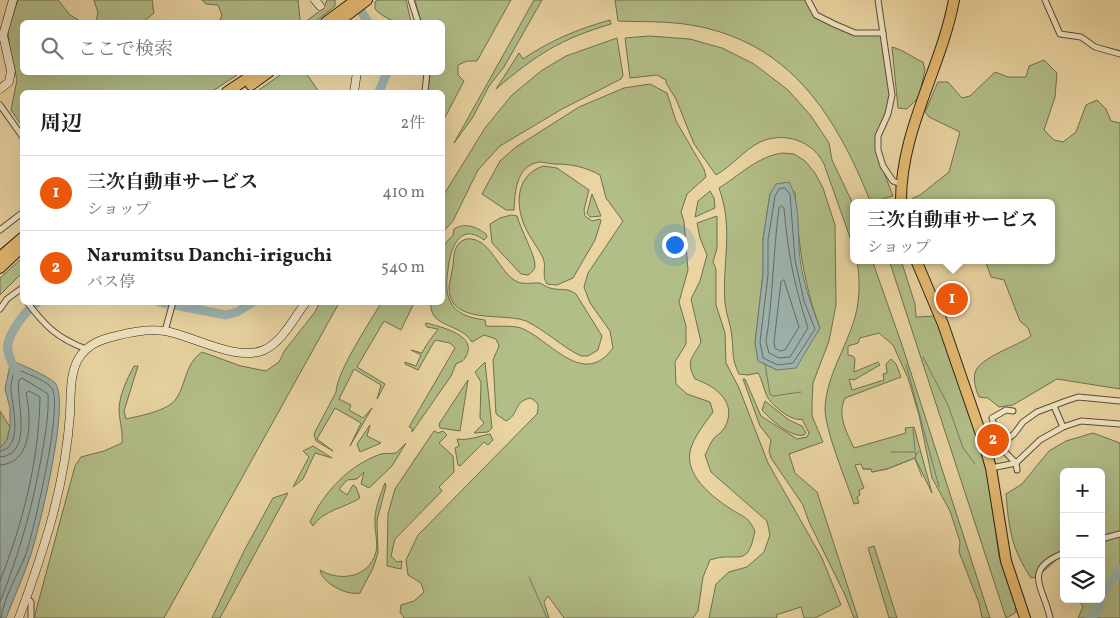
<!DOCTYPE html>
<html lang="ja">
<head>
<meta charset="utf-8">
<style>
  body { margin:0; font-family:Vollkorn,"Noto Serif JP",serif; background:#f6f6f6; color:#202124 }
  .controls { position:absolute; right:15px; bottom:15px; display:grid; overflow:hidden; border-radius:8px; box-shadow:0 5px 20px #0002 }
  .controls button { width:45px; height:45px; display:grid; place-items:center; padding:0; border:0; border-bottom:1px solid #e0e0e0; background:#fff; color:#202124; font:25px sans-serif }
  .you { position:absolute; left:674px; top:244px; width:18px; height:18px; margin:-12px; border:4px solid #fff; border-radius:50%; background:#1a73e8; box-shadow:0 0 0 8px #1a73e833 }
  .badge { display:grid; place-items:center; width:32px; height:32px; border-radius:50%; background:#ea580c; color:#fff; font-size:16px; font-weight:700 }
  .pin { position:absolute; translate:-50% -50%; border:2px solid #fff; box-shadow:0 1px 5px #0006 }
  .popup { position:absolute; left:850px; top:199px; width:205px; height:65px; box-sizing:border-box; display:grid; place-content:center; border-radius:8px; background:#fff; filter:drop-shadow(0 1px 4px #0005); font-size:16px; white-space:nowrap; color:#757577 }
  .popup b { font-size:19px; color:#202124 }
  .popup::after { content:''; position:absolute; left:50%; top:100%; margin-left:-10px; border:10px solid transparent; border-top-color:#fff }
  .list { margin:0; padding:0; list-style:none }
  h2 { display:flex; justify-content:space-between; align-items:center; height:65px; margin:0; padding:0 20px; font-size:21px }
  h2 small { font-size:16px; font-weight:400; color:#757577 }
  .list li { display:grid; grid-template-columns:32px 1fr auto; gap:15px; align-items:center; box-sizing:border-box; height:75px; padding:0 20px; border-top:1px solid #e0e0e0 }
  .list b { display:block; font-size:19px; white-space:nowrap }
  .list p { margin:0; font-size:16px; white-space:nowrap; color:#757577 }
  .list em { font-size:16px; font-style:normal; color:#757577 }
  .icon { flex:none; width:28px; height:28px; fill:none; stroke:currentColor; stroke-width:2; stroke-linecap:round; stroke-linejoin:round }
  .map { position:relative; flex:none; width:1120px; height:618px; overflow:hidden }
  .search { position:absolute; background:#fff; box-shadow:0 5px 20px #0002; left:20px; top:20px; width:425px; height:55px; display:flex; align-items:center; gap:12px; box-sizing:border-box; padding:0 18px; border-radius:8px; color:#757577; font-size:19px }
  .panel { position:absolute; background:#fff; box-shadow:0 5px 20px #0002; left:20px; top:90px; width:425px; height:215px; border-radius:8px }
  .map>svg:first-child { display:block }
  .green { fill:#b2be88; stroke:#6e7050; fill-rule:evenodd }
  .water { fill:#9db6b2; stroke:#6f7a74 }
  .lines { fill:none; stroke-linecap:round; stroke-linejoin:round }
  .shore { stroke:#646c64; stroke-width:1 }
  .stream { stroke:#6f7a74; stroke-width:1 }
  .river { stroke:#9db6b2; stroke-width:9 }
  .secondary-tunnel { stroke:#c4b186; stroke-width:8; stroke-dasharray:8 4; stroke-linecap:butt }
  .street-casing { stroke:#5b4e3a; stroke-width:7 }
  .secondary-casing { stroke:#2b2117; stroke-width:9 }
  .highway-casing { stroke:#2b2117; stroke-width:12 }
  .street { stroke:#f1e4c3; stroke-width:5 }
  .secondary { stroke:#f1e4c3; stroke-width:8 }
  .highway { stroke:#e5ba71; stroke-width:10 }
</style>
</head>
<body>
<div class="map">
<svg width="1120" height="618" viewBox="0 0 1120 618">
  <rect width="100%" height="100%" fill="#ead5a2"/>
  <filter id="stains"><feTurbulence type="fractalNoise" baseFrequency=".004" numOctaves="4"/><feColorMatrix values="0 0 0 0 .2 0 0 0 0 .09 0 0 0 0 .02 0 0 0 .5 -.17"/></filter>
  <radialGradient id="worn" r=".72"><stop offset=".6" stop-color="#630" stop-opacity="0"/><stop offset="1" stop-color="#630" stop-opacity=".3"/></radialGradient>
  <g class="green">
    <polygon points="18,0 58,0 70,15 82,22 22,22 22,72 240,73 211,92 22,92 22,126 11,110 17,80 9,44 8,30"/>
    <polygon points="94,0 152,0 154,13 143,22 96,22 98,13"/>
    <polygon points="202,0 298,0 300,19 302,22 219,22 222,15 218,5 206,4"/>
    <polygon points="327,0 335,0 335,6 315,22 305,22 324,8"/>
    <path d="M 377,0 L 406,0 L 411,22 C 397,24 385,19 375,9 L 375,2 Z"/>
    <polygon points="415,0 511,0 477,61 467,61 458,65 458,75 464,81 443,121 442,92 428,92 430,73 442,72 442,22 421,22"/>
    <polygon points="534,0 542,0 504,67 489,86 473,117 454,143"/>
    <path d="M 615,0 L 807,0 L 814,14 L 849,32 L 881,35 L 891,98 L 876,141 L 878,157 L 893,196 L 879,200 L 880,203 L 871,203 C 836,116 791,42 691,25 C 667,21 643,22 618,21 Z"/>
    <path d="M 610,20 L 611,24 C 560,39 536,55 496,89 L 519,53 L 523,59 C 551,40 578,29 610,20 Z"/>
    <path d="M 649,36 L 690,39 L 722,48 L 754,64 L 788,90 L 811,116 L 829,143 L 832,160 L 853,204 L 853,246 L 824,164 C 813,141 784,131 760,142 C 744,150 732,166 716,175 L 694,144 L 676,99 L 666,83 L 666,80 L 657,75 L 630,78 L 625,38 Z"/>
    <polygon points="617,38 623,75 621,79 562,109 500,146 478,170 453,221 443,232 443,196 485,128 512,95 541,71 566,56"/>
    <path d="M 892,47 C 904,50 911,57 923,62 L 925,70 L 919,97 L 907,109 L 898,108 Z"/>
    <path d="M 1044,60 L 1057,73 L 1055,97 L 1044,130 L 1054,140 L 1063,142 L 1076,132 L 1086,105 L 1097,100 L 1106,109 L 1111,121 L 1120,123 L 1120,389 L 1057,379 L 1013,405 L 999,407 L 988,398 L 979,397 C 976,390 973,381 975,373 C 979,357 1018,346 1031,336 L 1028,328 L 1020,321 L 1004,280 L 991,277 L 985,260 L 1051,260 L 1051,203 L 911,203 L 913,198 L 920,195 L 949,172 L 960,132 L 929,117 L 925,112 L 938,82 L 948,82 L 962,98 L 970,96 L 995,72 L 1008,77 L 1026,77 L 1029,66 Z"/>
    <polygon points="283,73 306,73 319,92 256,92"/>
    <path d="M 650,84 L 667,93 L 676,121 L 704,169 L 706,177 L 687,194 L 681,212 L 684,221 L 688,270 L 679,302 L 686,326 L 686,344 L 675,362 L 676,384 L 687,394 L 710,402 L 713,412 C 705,423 697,433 692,445 C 680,473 713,498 734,511 C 747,519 747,516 755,531 C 747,571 738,550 710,560 L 703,577 L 698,611 L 693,618 L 564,618 L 548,596 L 544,602 L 549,618 L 404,618 L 400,612 L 401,605 L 414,601 L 424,592 L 421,583 L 408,575 L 406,560 L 418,535 L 537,414 C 539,406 539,402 530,398 C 513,402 519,415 506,421 L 496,414 L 493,360 L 499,346 L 496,339 L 484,335 L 472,342 C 461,323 429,328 431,303 L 442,302 L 443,246 L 453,235 L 454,229 C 465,222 477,227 486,234 L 487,237 L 484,240 C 459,221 450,250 448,270 C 443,301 452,316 485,320 L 486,326 C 496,327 511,325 521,328 C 551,340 583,389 613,348 L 610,331 L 590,303 L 584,287 L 588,273 L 623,221 L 606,198 L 600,175 C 585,167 572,164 555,164 C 550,164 545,162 539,162 C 516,166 515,192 514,210 L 506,210 L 482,194 L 500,161 L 516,147 L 579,107 L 624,88 Z"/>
    <path d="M 783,153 L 794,154 L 805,161 L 815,173 L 823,188 L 835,225 L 836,305 L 829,341 L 813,383 L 812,405 L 812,416 L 823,442 L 789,454 L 795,473 L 817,492 L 858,618 L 854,618 L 845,595 L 809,522 L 803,505 L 771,458 L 769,451 L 771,440 L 760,426 L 743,379 L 745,379 L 761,416 L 797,439 L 807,437 L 809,433 L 802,419 C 792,422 774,407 768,398 C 764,391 762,379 758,373 L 748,375 L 739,374 C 731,357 734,354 732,337 C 731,325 726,314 725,303 C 722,262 734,229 719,188 C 740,175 758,156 783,153 ZM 795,192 C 798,240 803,283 820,328 L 777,370 L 759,361 L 755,343 L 763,274 L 763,239 L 770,194 Z"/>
    <path d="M 543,166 L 557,168 L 589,190 L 584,210 L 585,216 L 592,221 L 600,219 L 601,221 L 595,240 L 573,278 L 557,285 L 547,284 C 541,275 547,267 543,258 C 539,249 532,241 527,231 C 515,208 514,176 543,166 Z"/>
    <polygon points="710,191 714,198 715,208 695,217 698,201"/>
    <polygon points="592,194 601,216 590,217 587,213"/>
    <path d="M 511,215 L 517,216 C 520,228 536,257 535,266 C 535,270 531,273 528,275 L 521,274 L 492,243 L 490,224 L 500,218 Z"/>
    <path d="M 717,216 L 717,248 L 713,262 L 716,269 L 716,305 L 725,333 L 726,363 L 739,388 L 768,463 L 822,558 L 841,605 L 815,618 L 804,618 L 801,607 L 776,615 L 777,618 L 709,618 L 716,584 L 729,572 L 747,567 L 764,552 L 770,535 L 767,521 L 711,472 L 705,455 C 708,450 710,443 714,438 C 718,435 723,431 725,427 C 738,402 715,386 695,379 C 685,360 693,358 701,342 L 691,299 L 700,281 L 707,255 L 700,238 L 697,223 Z"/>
    <path d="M 466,239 C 489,236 497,268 514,280 C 522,285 527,283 536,283 C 542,282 545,287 550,288 C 560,291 567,287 576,294 L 602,336 L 598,350 L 588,356 L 581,356 C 562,347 545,330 526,321 C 504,312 448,326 449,287 C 450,280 452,272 453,265 C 454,254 454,243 466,239 Z"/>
    <polygon points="22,258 22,273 0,295 0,278"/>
    <path d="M 857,260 L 872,260 L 902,345 L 990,618 L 982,618 L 979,603 L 959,552 L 960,542 L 950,511 L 932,478 L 919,415 L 908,378 L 893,345 L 879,333 L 860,338 L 858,343 L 848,346 L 848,355 L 853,356 L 855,359 L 854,372 L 878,362 L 880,365 L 854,380 L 849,379 L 852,390 L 884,380 L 883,374 L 887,373 L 886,364 L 891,359 L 896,364 L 901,377 L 845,398 C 837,415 846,431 854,448 L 906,433 L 905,428 L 914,427 L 932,493 L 915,458 L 887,469 L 872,472 L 871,469 L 863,469 L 861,464 L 855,465 L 864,488 L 859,490 L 860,495 L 857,497 L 859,503 L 854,504 C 846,480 825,431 825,408 C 827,374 846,349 855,317 C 860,299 860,279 857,260 Z"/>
    <polygon points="889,260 901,260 915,304 916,317 935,316 974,423 987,468 999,557 1016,606 1015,613 1006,618"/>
    <path d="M 320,302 L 339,303 L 164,618 L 34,618 L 75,466 L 81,457 L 104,451 L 122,443 C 123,432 120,423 119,411 C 119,395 127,379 134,366 L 138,366 L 124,411 L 126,419 C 139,416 168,411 176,399 C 187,383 184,365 202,352 L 241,366 L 266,371 L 279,362 L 285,350 L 315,312 Z"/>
    <path d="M 381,303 L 414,303 L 401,330 L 384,321 L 357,367 L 385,384 L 377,399 L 381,385 L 354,369 L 339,399 L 351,405 L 349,410 L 363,418 L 372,408 L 350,446 L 361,423 L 335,408 L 317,439 L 333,451 L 316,441 L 314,434 L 336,392 C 337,371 370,322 381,303 Z"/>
    <path d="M 427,323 C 440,327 480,335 465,358 C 463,362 459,362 456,364 L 451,376 L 412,432 L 412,428 L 409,427 L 455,348 L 450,343 L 435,340 L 418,370 L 405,364 L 405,362 L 416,366 L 421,355 L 411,350 L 422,353 C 427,343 433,336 438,329 L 427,327 L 425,324 Z"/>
    <polygon points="485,362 492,428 488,432 474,433 484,423 480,418 481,382 475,372"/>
    <polygon points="468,380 460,431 440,428 439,424"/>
    <path d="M 765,401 L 789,420 L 802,426 L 806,433 L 804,435 C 791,438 771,420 762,410 Z"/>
    <polygon points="0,411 10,427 7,440 0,448"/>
    <polygon points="370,425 367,436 381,443 360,452 357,444"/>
    <polygon points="434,431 438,433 443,431 447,435 439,443 453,456 454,472 439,487 442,491 395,539 391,556 397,562 402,561 401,569 387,566 388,514 395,489"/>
    <path d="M 1093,433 L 1120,443 L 1120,618 L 1078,618 L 1083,607 L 1078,599 L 1101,599 L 1101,472 L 1064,472 L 1064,553 L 1037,577 L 1031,578 C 1011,548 1009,529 1006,494 L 1022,484 L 1049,451 L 1066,441 Z"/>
    <path d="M 490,434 L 493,440 L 488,445 L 484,442 L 460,466 L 458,465 L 455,448 L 459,446 L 457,439 C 468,441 479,436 490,434 Z"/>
    <path d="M 406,443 L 392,466 L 369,488 L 361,484 L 364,472 L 357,479 L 347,480 L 339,489 L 347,495 L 353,485 L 356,487 L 360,498 C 345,508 323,510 313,526 L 310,522 C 324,492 349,465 381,454 C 385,453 391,454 396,453 Z"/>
    <polygon points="313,446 332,458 315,453 303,479 293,487 309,457 303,451"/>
    <path d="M 385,483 L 386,486 L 377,520 L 378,553 L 373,568 L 360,593 C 347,596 322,583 320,570 C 340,582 369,578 376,552 C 378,542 375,533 375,524 C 374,510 380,496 385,483 Z"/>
    <polygon points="288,493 220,618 212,618 244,551 273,498"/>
    <polygon points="874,546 897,618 889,618 887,611 868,548"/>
  </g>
  <g class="water">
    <path d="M 789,182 C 801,203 797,233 800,258 C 803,282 811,305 820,328 L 796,368 L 777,370 L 758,361 L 755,343 L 763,274 L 763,239 L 770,194 L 776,184 Z"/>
    <path d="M 11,360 C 21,365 47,375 55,383 C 71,401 39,529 31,554 C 24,576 14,597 6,618 L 0,618 L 0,448 L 7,440 L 10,427 L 10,408 L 5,389 Z"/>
  </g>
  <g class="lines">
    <g class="shore">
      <polygon points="785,188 790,194 795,260 804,301 815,329 793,363 778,365 763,358 760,342 768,275 768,240 775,196 779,189"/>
      <path d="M 782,206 L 784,208 C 788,254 794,284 808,328 L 790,357 L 779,358 L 769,353 L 766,342 C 773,298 773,253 779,208 Z"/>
      <polygon points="784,280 799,327 785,350 780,351 775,348 774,342 781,282"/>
      <path d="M 0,451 C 24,448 12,405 11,390 C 10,384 13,377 14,371 L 17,369 C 27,374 43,379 51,387 C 65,401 33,532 26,554 C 18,574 4,597 1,618"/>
      <path d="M 0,457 C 35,455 15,398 19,380 L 22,378 L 48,394 C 49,416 45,437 41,459 C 32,509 19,554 0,602"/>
      <path d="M 0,465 C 34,463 31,416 26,393 L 29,391 L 40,397 C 39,460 23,523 0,581"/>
    </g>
    <g class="stream">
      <polyline points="923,357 948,405 963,448 975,464"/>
      <polyline points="765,364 770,394 773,396 801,392"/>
      <polyline points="906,364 939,487"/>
      <polyline points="913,429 915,451"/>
      <polyline points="891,452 915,452 916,455 919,451"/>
      <polyline points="915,459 922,477"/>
      <polyline points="863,469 871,469 872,472 887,469 915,458 916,455"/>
      <polyline points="529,577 547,618"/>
    </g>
    <g class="river">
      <polyline points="355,2 368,22"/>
      <polyline points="379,92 387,72"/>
      <polyline points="159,302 226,315 237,312 253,302"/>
      <path d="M 16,371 C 4,349 5,342 18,323 C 24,314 29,308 38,302"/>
      <polyline points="1101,595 1120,570"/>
      <polyline points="1089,618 1096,613 1100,599"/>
    </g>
    <polyline class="secondary-tunnel" points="320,6 332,22"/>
    <defs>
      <g id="street">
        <polyline points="411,0 418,22"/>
        <polyline points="808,0 816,15 834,24 855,33 883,33"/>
        <polyline points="878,0 892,95 888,114 878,136 878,150 883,166 893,181 901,184"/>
        <polyline points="1045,0 1060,34 1081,37 1095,47 1120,54"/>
        <polyline points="425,92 427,72"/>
        <polyline points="0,105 22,136"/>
        <polyline points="0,230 22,213"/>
        <path d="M 27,302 C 45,326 57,338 86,349"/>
        <polyline points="0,309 7,299 22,288"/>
        <polyline points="165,331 173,302"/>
        <polyline points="1054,406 1063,427"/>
        <polyline points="1013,411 1006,410 992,418 999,446 1016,463 1017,470"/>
        <polyline points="999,446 1014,434 1023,422 1037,412 1066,401 1078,397 1120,401"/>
        <polyline points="991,468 1016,463 1040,440 1063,427 1081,421 1120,424"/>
        <polyline points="1101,539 1120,534"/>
        <polyline points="26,597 31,602 31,618"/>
        <path d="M 1050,618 C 1044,587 1021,570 1064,553"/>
      </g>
      <g id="secondary">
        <polyline points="315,0 320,6"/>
        <polyline points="0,89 9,82 11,71 3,35 13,0"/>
        <polyline points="354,92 357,72"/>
        <path d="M 19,618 C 44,550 65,487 70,414 C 71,396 69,370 81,355 C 90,343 103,339 116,336 C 131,332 150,329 165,331 C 194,336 236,362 264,350 C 282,342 294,318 306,302"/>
      </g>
      <g id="highway">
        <polyline points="326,22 356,0"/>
        <polyline points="338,22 367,0"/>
        <polyline points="251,85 269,72"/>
        <polyline points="227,92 257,72"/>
        <path d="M 901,203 C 900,131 941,69 954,0"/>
        <polyline points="0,257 22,238"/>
        <polyline points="916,260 943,324 983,440 991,468 1006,561 1025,618"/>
        <polyline points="0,268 22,247"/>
      </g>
    </defs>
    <use href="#street" class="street-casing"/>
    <use href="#secondary" class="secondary-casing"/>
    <use href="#highway" class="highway-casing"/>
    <use href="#street" class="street"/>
    <use href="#secondary" class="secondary"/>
    <use href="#highway" class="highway"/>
  </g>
  <rect width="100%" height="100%" filter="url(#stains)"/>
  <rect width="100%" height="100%" fill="url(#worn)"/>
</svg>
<div class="controls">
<button>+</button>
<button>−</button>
<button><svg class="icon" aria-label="layers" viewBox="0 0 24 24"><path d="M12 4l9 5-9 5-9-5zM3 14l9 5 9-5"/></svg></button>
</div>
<div class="you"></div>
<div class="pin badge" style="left:952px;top:299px">1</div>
<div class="popup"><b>三次自動車サービス</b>ショップ</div>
<div class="pin badge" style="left:993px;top:440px">2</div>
<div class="search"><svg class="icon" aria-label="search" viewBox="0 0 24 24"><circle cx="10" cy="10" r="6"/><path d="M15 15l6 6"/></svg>ここで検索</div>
<section class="panel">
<h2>周辺<small>2件</small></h2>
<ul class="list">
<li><span class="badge">1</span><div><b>三次自動車サービス</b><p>ショップ</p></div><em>410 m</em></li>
<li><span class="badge">2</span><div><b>Narumitsu Danchi-iriguchi</b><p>バス停</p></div><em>540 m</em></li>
</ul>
</section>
</div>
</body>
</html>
